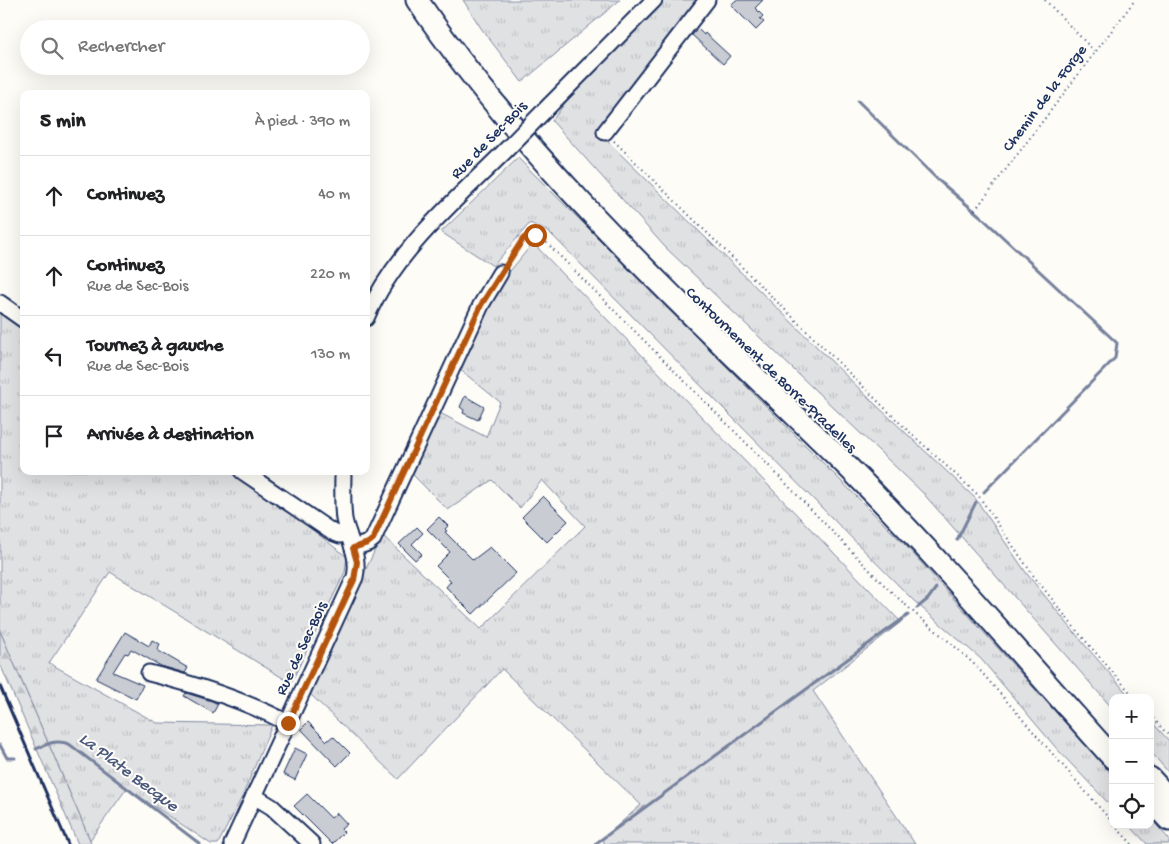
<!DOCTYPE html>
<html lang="fr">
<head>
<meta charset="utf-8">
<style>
  body { margin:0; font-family:"Gochi Hand",sans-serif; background:#f6f6f6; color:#202124 }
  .controls { position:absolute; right:15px; bottom:15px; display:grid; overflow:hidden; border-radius:10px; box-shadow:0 5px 20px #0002 }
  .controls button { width:45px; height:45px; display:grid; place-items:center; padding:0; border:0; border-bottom:1px solid #e0e0e0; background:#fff; color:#202124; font:25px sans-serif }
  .stop { position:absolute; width:15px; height:15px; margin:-11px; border:4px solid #b45309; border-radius:50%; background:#fff }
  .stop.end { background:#b45309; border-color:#fff; box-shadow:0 1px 5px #0008 }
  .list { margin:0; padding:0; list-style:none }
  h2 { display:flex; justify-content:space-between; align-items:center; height:65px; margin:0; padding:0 20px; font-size:21px }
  h2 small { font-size:16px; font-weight:400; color:#757577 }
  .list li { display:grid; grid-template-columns:32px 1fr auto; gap:15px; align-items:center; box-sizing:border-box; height:80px; padding:0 20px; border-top:1px solid #e0e0e0 }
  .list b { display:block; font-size:19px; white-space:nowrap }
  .list p { margin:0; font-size:16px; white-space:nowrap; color:#757577 }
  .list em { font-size:16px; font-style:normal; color:#757577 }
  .icon { flex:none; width:28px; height:28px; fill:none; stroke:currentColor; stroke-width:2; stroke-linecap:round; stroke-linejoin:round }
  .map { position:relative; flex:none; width:1169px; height:844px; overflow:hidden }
  .search { position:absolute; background:#fff; box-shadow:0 5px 20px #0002; left:20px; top:20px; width:350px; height:55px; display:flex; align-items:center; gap:12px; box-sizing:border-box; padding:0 18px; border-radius:28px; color:#757577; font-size:19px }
  .panel { position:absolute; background:#fff; box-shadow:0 5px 20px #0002; left:20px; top:90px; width:350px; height:385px; border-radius:10px }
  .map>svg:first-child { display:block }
  .grass { fill:url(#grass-tufts); stroke:#7e88a0 }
  .forest { fill:url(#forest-firs); stroke:#7e88a0 }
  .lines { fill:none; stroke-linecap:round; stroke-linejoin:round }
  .stream { stroke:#76819c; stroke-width:3 }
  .building { fill:#c9ccd3; stroke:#1b2f5e }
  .minor-casing { stroke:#1b2f5e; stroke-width:19 }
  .highway-casing { stroke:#1b2f5e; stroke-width:25 }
  .path { stroke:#1b2f5e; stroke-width:2; stroke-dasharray:1 4; stroke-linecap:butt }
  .minor { stroke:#fdfcf7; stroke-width:15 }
  .highway { stroke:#fdfcf7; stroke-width:21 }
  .rail { stroke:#1b2f5e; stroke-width:3 }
  .minor-bridge-casing { stroke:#1b2f5e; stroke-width:19; stroke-linecap:butt }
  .minor-bridge { stroke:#fdfcf7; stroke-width:15 }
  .route { stroke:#b45309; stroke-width:6 }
  .labels { text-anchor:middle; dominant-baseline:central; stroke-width:4; stroke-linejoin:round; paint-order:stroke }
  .street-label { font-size:16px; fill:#1b2f5e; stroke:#fdfcf7 }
  .water-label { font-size:18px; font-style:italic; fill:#49587d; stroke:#fdfcf7 }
</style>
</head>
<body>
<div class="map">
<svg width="1169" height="844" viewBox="0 0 1169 844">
  <defs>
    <pattern id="grass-tufts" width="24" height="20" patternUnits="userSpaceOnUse" patternTransform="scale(1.25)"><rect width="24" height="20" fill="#e0e1e3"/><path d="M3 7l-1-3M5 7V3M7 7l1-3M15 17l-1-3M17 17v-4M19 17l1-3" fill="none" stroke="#c0c1c5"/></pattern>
    <pattern id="forest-firs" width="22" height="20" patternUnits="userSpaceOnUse" patternTransform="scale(1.25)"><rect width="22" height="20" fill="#e0e1e3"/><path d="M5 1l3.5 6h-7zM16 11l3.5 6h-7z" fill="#c0c1c5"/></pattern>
  </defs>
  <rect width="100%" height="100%" fill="#fdfcf7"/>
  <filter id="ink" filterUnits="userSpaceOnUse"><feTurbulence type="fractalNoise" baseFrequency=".02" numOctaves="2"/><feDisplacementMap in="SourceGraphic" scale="10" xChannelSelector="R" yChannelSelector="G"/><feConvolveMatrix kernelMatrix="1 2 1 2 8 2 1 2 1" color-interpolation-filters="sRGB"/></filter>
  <g filter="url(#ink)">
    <g class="grass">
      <polygon points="463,0 620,0 522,82 481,28"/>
      <polygon points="664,0 698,0 599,133 875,404 975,498 1027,574 1084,644 1131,698 1113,698 1113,709 922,492 665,247 552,121 573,92"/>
      <polygon points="518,158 907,547 1113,776 1113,808 1057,749 981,659 914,601 550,233 530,223 493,266 441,232"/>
      <polygon points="533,243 901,622 813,691 915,844 605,844 602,839 641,805 502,669 398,779 308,692 382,535 481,629 585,526 542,480 520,508 492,480 448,510 411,473 438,412 486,437 500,402 458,368 506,276"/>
      <polygon points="0,309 24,326 24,471 231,471 305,524 347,557 345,572 291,683 110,572 49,663 157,723 272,725 242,797 218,844 211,844 127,788 90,840 0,631"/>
      <polygon points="1150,720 1169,741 1169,773 1150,751"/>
      <polygon points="1150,818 1169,839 1169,844 1147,844 1129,825 1150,825"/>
    </g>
    <polygon class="forest" points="0,631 90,840 91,844 78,844 0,664"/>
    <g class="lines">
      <g class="stream">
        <polyline points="858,101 937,179 979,215 1117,343 1115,358 984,492"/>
        <polyline points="957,540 976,502"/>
        <polyline points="917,608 928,599 936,588"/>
        <polyline points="0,745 7,758 15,758"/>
        <path d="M 36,749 C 48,744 56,739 69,744 L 200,844"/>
        <polyline points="595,844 908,615"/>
      </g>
    </g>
    <g class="building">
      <polygon points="736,0 763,0 755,8 763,16 760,19 764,22 756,30 731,5"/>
      <polygon points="698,29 704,35 705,33 730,56 723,64 692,35"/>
      <polygon points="465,396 484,407 478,420 463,413 464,410 460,407"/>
      <polygon points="543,496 568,521 547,542 522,517"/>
      <polygon points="439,517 448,526 445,529 447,531 445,532 473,560 490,547 516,573 473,614 446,587 451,581 436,566 450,552 427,529"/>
      <polygon points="417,527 423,533 412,544 422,554 415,560 399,544"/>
      <polygon points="125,632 149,646 152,640 160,644 157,650 188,668 185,673 161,666 131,649 128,654 125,653 113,672 143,685 136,699 96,679"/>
      <polygon points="186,693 212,701 218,704 213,713 184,696"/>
      <polygon points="308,722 327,741 333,736 350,753 337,766 301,729"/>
      <polygon points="295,748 307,754 295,780 283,774"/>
      <polygon points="307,794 331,818 337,813 347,824 341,829 344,832 332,844 294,806"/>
    </g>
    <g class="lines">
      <defs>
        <g id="minor">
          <polyline points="550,105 654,0"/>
          <polyline points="605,132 707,0"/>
          <polyline points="0,303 24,320"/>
          <path d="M 366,318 C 395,251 454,202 504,152"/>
          <polyline points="242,471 332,532 340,535 348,533"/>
          <polyline points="353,548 368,543 373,539 481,305 500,273"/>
          <path d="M 149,673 C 197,685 244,700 288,723"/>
          <polyline points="254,796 272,807 312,844"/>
          <path d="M 232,844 L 355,577 C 360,556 348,539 344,519 C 342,503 343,487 343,471"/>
        </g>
        <g id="highway">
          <path d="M 417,0 C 537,177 697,318 848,467 C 940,559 1025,660 1113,758"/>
          <polyline points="1150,778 1169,799"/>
          <polyline points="1150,799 1169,820"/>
        </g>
      </defs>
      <use href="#minor" class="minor-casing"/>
      <use href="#highway" class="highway-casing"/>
      <g class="path">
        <polyline points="1045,0 1095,52"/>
        <polyline points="614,141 903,426 978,495 1033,575 1077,631 1135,698"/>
        <polyline points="975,210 1135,0"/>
        <polyline points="507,262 525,237 535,235 543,239 771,468 886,587 919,617 952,644 976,666 1113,823"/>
        <polyline points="1150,715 1169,736"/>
        <polyline points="1114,825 1132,844"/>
      </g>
      <use href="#minor" class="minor"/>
      <use href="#highway" class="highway"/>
      <polyline class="rail" points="0,686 68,844"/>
      <defs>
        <polyline id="minor-bridge" points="504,152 550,105"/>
      </defs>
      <use href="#minor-bridge" class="minor-bridge-casing"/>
      <use href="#minor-bridge" class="minor-bridge"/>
    </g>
  </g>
  <g class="lines" filter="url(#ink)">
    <polyline class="route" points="288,723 354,580 357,562 353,548 368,543 373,539 481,305 523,239 528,235 535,235"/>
  </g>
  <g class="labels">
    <g class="street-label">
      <text transform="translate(1046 99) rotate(-53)">Chemin de la Forge</text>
      <text transform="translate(490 141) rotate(-46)">Rue de Sec-Bois</text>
      <text transform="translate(770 371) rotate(44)">Contournement de Borre-Pradelles</text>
      <text transform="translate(303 649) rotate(-65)">Rue de Sec-Bois</text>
    </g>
    <g class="water-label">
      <text transform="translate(128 773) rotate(37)">La Plate Becque</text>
    </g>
  </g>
</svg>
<div class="controls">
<button>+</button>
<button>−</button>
<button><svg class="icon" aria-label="locate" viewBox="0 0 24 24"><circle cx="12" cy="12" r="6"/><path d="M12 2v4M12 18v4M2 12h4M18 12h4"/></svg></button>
</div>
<div class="stop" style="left:535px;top:235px"></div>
<div class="stop end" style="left:288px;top:723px"></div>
<div class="search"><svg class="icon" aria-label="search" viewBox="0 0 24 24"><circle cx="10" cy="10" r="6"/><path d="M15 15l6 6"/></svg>Rechercher</div>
<section class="panel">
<h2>5 min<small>À pied · 390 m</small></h2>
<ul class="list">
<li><svg class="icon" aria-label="ahead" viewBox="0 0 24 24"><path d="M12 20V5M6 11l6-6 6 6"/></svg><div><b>Continuez</b></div><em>40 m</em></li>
<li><svg class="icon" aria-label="ahead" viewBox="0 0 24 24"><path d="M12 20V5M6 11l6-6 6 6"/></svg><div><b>Continuez</b><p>Rue de Sec-Bois</p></div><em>220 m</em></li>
<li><svg class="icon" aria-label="left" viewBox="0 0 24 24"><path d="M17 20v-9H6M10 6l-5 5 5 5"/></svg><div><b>Tournez à gauche</b><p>Rue de Sec-Bois</p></div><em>130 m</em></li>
<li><svg class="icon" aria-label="arrive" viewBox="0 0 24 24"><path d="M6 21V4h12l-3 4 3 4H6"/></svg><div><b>Arrivée à destination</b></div></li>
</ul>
</section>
</div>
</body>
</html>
